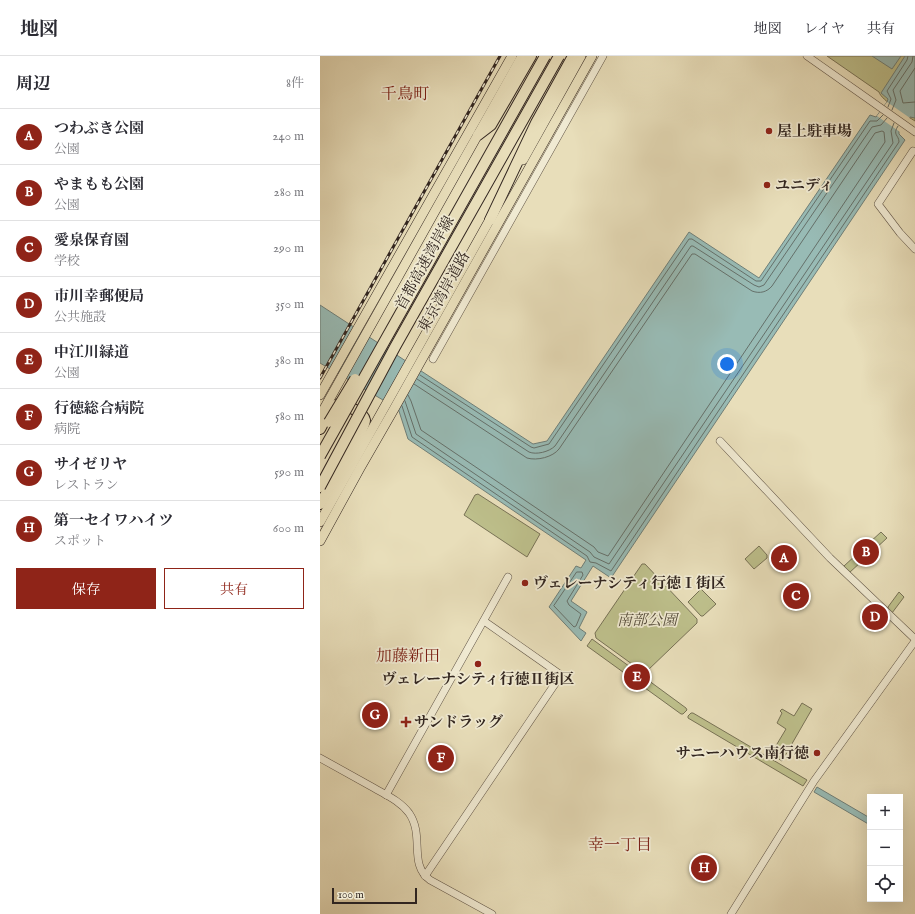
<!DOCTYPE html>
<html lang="ja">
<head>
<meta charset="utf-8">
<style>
  body { margin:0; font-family:"IM FELL English","Noto Serif JP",serif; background:#f2f2f3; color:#2b2b33 }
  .controls { position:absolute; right:12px; bottom:12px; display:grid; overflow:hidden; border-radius:0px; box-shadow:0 4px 16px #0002 }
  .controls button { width:36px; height:36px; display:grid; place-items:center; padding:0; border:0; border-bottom:1px solid #e1e1e2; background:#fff; color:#2b2b33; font:20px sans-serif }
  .scale { position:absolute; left:12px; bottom:10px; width:85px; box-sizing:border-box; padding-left:4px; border:2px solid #322620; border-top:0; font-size:11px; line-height:14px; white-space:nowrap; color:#322620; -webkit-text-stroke:3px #f0ead2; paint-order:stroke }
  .you { position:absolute; left:407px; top:308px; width:14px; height:14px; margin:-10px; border:3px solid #fff; border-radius:50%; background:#1a73e8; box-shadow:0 0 0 6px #1a73e833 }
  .badge { display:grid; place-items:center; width:26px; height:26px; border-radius:50%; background:#8f2418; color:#fff; font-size:13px; font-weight:700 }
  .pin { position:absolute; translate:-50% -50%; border:2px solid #fff; box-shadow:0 1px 4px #0006 }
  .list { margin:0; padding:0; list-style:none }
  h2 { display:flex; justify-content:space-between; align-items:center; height:52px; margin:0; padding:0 16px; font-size:17px }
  h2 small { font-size:13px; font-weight:400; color:#7c7c81 }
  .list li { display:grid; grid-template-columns:26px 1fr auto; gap:12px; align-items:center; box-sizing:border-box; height:56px; padding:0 16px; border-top:1px solid #e1e1e2 }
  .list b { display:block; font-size:15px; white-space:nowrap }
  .list p { margin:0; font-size:13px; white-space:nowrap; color:#7c7c81 }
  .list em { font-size:13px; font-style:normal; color:#7c7c81 }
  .actions { display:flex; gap:8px; padding:12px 16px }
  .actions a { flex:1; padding:9px 0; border:1px solid #8f2418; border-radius:0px; text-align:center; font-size:14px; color:#8f2418 }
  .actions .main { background:#8f2418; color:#fff }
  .icon { flex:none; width:22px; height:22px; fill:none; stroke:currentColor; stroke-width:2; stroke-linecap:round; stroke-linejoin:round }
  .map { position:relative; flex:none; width:595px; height:858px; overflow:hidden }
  header { display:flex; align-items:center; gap:24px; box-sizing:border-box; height:56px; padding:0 20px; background:#fff; border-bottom:1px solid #e1e1e2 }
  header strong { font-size:19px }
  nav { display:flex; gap:22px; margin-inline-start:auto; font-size:14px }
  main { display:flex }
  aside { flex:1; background:#fff }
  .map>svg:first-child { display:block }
  .green { fill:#bdbf8b; stroke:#787256 }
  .water { fill:#98bbb5; stroke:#6f7f79 }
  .pier { fill:#e8deba }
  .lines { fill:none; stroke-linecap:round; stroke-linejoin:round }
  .shore { stroke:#65706a; stroke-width:1 }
  .tertiary-casing { stroke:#605446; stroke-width:8 }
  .trunk-casing { stroke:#322620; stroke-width:10 }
  .motorway-casing { stroke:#322620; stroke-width:12 }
  .tertiary { stroke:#f0ead2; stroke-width:7 }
  .trunk { stroke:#e8deba; stroke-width:9 }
  .motorway { stroke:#e8deba; stroke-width:10 }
  .rail-casing { stroke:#322620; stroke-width:3 }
  .rail { stroke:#f0ead2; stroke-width:1.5; stroke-dasharray:4.5; stroke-linecap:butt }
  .motorway-bridge-casing { stroke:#322620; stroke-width:12; stroke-linecap:butt }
  .motorway-bridge { stroke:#e8deba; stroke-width:10 }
  .poi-dot { fill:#8f2418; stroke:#f0ead2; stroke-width:1.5 }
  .labels { text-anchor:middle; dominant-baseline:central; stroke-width:3.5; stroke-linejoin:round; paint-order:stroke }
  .poi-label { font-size:15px; font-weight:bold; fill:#322620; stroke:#f0ead2; text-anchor:start }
  .street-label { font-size:15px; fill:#322620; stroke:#f0ead2 }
  .park-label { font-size:15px; font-style:italic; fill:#554c3b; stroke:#f0ead2 }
  .neighbourhood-label { font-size:16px; fill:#7a1f14; stroke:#f0ead2 }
</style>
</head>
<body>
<header>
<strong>地図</strong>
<nav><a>地図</a><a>レイヤ</a><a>共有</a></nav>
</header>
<main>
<aside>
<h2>周辺<small>8件</small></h2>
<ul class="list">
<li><span class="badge">A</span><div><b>つわぶき公園</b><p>公園</p></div><em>240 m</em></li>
<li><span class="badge">B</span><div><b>やまもも公園</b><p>公園</p></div><em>280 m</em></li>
<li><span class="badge">C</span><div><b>愛泉保育園</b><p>学校</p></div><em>290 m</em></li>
<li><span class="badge">D</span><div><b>市川幸郵便局</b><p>公共施設</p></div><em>350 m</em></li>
<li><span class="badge">E</span><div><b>中江川緑道</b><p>公園</p></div><em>380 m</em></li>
<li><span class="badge">F</span><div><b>行徳総合病院</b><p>病院</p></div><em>580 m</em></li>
<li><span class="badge">G</span><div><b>サイゼリヤ</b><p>レストラン</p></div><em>590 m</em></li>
<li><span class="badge">H</span><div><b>第一セイワハイツ</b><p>スポット</p></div><em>600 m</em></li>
</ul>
<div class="actions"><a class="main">保存</a><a>共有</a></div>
</aside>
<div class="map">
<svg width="595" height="858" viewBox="0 0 595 858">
  <rect width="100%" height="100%" fill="#e8deba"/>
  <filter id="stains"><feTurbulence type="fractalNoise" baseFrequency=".005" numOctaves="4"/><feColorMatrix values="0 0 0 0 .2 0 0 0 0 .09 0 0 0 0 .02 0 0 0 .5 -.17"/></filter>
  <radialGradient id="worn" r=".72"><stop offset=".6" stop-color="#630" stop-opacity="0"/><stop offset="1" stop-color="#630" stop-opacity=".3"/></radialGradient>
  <g class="green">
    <path d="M 507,0 L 595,0 L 595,65 C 587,60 561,44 559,36 Z"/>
    <polygon points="158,438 220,478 207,501 144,459 155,439"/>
    <polygon points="561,476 567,482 529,517 524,513 524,510"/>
    <polygon points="439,490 447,499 447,502 434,513 425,503"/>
    <polygon points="322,508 325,508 377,563 377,567 327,615 323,616 276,582 275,577"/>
    <polygon points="381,533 396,548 383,560 381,560 368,546"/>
    <polygon points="579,536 584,541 572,557 568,554 568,551"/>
    <polygon points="272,583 366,652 367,654 363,658 361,658 267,590"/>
    <polygon points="482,647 492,653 462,705 451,698 466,673 457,667 462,657 460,655 462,653 474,660"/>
    <polygon points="371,657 373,657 487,724 483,730 368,662 368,660"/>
  </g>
  <g class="water">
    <polygon points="552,0 581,0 572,13"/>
    <polygon points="585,0 595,0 595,62 590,61 579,75 579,78 585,84 291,522 273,510 251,545 267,556 259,572 266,577 261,585 229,551 256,510 261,512 266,504 88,383 77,349 63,344 0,307 0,249 213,388 227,385 369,176 439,222 550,59 556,61 567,46 568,43 561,37"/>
    <polygon points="497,731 550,762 550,769 494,736"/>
  </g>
  <polygon class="pier" points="567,46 590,62 580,76 557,60"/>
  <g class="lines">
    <g class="shore">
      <polyline points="595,12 580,35 583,47 595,46"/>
      <polyline points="568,51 571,43 567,35 587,4 588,0"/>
      <polyline points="572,54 576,44 573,34 592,6 593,0"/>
      <polyline points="100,319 211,391 214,392 229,388 369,183 372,183 436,225 441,225 550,65 557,65 563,59"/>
      <path d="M 97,323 L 209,396 C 216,399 229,396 235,390 L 371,190 L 373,190 L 434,229 L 439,231 L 444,229 L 552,71 L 561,69 L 567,62"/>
      <path d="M 88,339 L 91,345 L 101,374 L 274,491 L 278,496 L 288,500 L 565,86 L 564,76 L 562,75 L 555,77 L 452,230 C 447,236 440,238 432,235 L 375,198 L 372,198 L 239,393 C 233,401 217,405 207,402 L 94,328"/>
      <polyline points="85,345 96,378 270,496 274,501 289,508 573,87 571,75 574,67"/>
      <path d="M 82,350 L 92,381 L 267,500 L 270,506 L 276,507 L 291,515 L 579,86 C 579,79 572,79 578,70"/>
      <polygon points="257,516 262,516 263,519 247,545 249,549 261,558 256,570 254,571 234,550"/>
    </g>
    <defs>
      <g id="tertiary">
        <polyline points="487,0 595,76"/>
        <polyline points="593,95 558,148 580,177 595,193"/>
        <polyline points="113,303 283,0"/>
        <polyline points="400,385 510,502 595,583"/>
        <path d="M 0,702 C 18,712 36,722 54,732 C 66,739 80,745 89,757 C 105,780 88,808 110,824 L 172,858"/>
        <polyline points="66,739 188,521"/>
        <polyline points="105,820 241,619 164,565"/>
        <polyline points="411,858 494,725 595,585"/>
      </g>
      <g id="trunk">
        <polyline points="203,104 261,0"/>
        <polyline points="0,339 192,0"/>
        <polyline points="0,360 202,0"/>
        <polyline points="0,466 173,158"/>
        <polyline points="0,485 40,412 74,353 272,0"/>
      </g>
      <g id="motorway">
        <polyline points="158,79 171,69 211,0"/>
        <polyline points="170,164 216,67 253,0"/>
        <path d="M 0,373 C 4,366 9,353 16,349 C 22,345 44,357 45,364 C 45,368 42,372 41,376 L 0,448"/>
      </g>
    </defs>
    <use href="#tertiary" class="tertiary-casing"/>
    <use href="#trunk" class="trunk-casing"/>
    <use href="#motorway" class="motorway-casing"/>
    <use href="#tertiary" class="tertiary"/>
    <use href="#trunk" class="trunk"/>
    <use href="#motorway" class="motorway"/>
    <defs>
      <polyline id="rail" points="0,322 180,0"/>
    </defs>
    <use href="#rail" class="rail-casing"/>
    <use href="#rail" class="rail"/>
    <defs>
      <g id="motorway-bridge">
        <polyline points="9,366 35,323"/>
        <polyline points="0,400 225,0"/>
        <polyline points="0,431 75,291 239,0"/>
      </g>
    </defs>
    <use href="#motorway-bridge" class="motorway-bridge-casing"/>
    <use href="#motorway-bridge" class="motorway-bridge"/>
  </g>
  <g class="poi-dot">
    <circle cx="449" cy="75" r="4"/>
    <circle cx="447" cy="129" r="4"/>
    <circle cx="205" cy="527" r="4"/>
    <circle cx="158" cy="608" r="4"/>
    <path d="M84 660h4v4h4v4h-4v4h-4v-4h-4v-4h4z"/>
    <circle cx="497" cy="697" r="4"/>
  </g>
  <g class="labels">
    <g class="poi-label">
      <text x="457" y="75">屋上駐車場</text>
      <text x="455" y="129">ユニディ</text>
      <text x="213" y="527">ヴェレーナシティ行徳Ⅰ街区</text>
      <text x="158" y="623" text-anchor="middle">ヴェレーナシティ行徳Ⅱ街区</text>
      <text x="94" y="666">サンドラッグ</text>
      <text x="489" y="697" text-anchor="end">サニーハウス南行徳</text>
    </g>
    <g class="street-label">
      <text transform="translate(105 207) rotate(-61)">首都高速湾岸線</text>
      <text transform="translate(124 236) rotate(-61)">東京湾岸道路</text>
    </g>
    <g class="park-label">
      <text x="327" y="564">南部公園</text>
    </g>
    <g class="neighbourhood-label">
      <text x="85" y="39">千鳥町</text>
      <text x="88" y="601">加藤新田</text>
      <text x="300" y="790">幸一丁目</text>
    </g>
  </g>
  <rect width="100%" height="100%" filter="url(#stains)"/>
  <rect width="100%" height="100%" fill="url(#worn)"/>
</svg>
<div class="controls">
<button>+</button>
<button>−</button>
<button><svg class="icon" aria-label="locate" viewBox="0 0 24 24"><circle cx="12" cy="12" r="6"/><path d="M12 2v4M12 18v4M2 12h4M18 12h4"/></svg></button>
</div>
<div class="scale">100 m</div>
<div class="you"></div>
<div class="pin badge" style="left:464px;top:502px">A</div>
<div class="pin badge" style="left:546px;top:496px">B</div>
<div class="pin badge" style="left:476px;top:540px">C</div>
<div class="pin badge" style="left:555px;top:561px">D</div>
<div class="pin badge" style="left:317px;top:621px">E</div>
<div class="pin badge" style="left:121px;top:702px">F</div>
<div class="pin badge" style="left:55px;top:659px">G</div>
<div class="pin badge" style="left:384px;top:812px">H</div>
</div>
</main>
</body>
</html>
